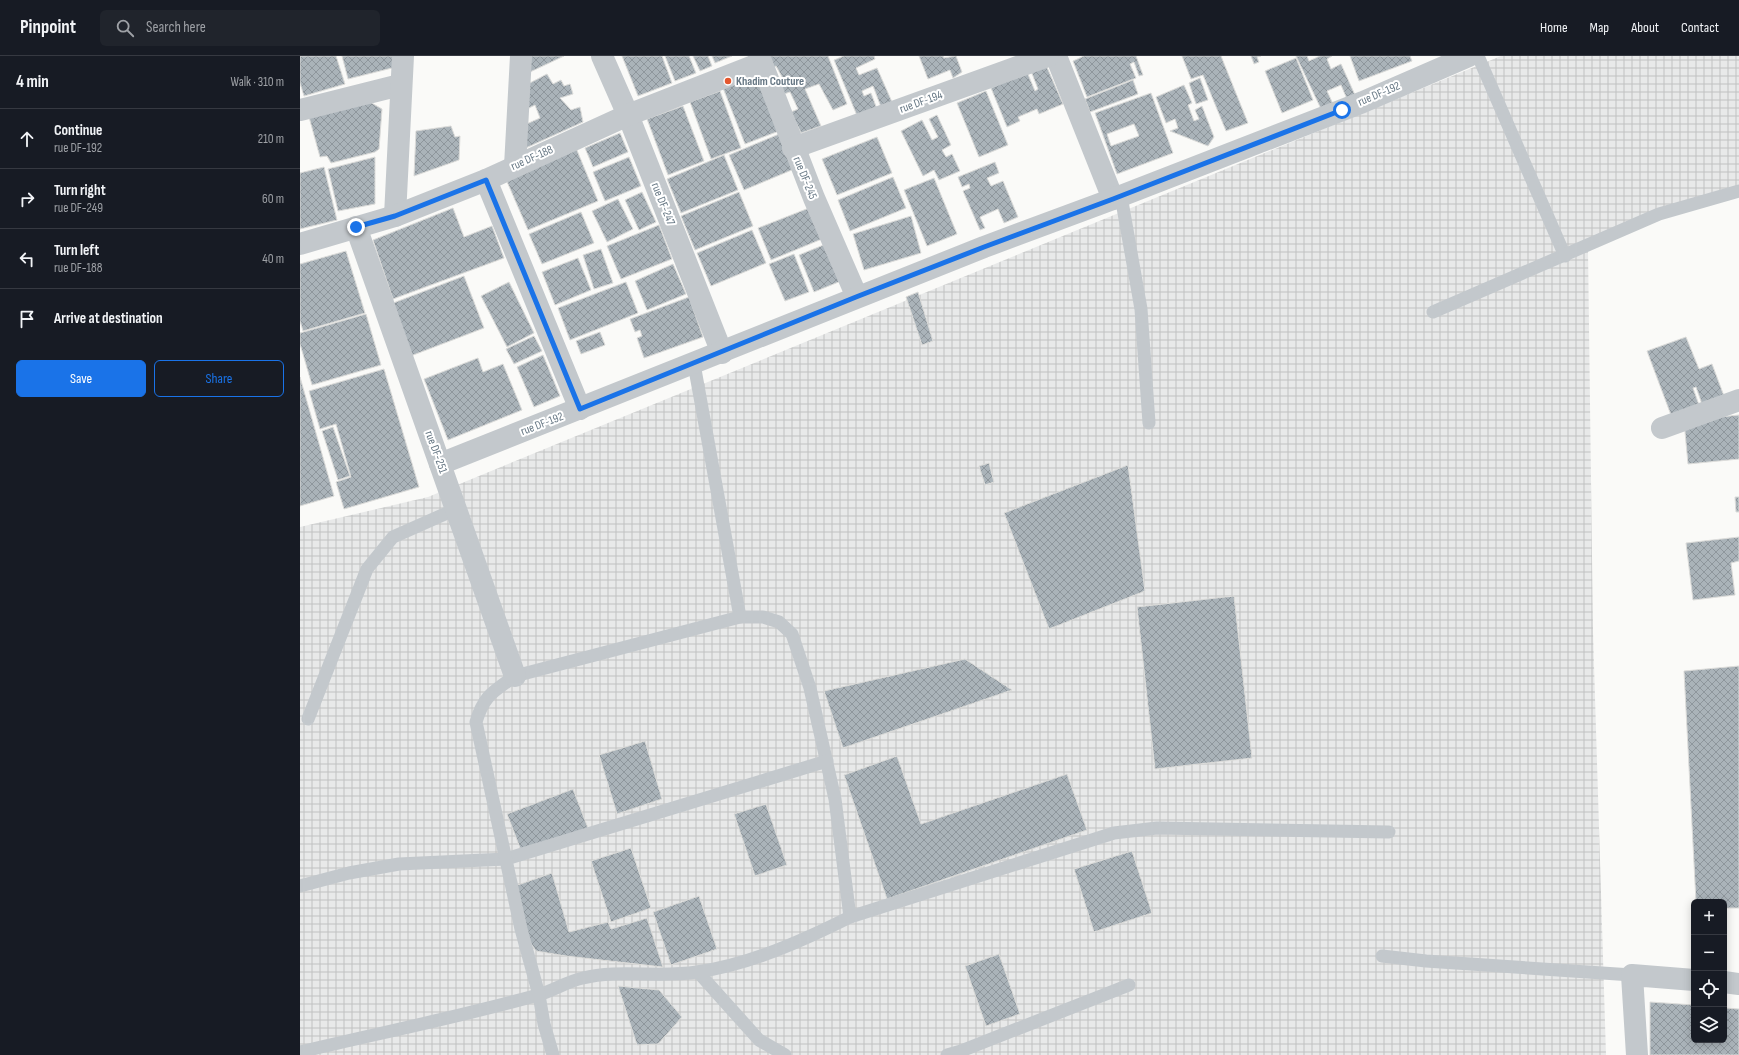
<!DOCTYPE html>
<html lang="en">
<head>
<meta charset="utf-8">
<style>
  body { margin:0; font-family:"Sofia Sans Condensed",sans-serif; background:#20242c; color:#f1f3f6 }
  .controls { position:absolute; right:12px; bottom:12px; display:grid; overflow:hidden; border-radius:6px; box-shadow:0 2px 10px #0003 }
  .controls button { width:36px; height:36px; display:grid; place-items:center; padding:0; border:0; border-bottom:1px solid #363941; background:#171b24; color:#f1f3f6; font:20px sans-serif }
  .stop { position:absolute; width:12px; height:12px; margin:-9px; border:3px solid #1a73e8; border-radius:50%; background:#fff }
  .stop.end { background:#1a73e8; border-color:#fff; box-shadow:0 1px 4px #0008 }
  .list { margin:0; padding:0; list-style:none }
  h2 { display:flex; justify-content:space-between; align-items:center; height:52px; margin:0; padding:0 16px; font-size:17px }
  h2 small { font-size:13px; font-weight:400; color:#9ea1a6 }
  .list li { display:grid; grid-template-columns:26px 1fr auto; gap:12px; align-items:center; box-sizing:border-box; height:60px; padding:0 16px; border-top:1px solid #363941 }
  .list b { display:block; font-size:15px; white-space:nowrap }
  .list p { margin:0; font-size:13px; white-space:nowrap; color:#9ea1a6 }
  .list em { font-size:13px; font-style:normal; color:#9ea1a6 }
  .actions { display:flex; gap:8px; padding:12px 16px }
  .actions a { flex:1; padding:9px 0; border:1px solid #1a73e8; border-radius:6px; text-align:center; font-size:14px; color:#1a73e8 }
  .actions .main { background:#1a73e8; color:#fff }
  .icon { flex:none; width:22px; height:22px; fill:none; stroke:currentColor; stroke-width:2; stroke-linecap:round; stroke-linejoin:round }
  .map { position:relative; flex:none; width:1439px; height:999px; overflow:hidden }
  header { display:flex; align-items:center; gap:24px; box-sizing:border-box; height:56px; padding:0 20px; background:#171b24; border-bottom:1px solid #363941 }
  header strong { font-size:19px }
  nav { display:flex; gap:22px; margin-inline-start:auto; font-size:14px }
  .search { width:280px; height:36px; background:#20242c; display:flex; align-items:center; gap:10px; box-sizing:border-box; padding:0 14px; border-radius:6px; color:#9ea1a6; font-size:15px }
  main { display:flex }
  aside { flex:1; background:#171b24 }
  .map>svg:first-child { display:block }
  .industrial { fill:url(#industrial-grid) }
  .building { fill:url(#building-cross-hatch); stroke:#dcdcda; fill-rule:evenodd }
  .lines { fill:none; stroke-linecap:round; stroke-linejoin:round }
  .lane { stroke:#c3c8cc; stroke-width:13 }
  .street { stroke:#c3c8cc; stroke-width:22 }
  .route { stroke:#1a73e8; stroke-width:5 }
  .poi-dot { fill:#e4572e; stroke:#fff; stroke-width:1.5 }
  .labels { text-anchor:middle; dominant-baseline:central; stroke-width:4; stroke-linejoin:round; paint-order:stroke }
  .poi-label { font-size:12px; font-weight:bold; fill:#657683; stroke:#fff; text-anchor:start }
  .street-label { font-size:12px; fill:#657683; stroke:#fff }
</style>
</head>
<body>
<header>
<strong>Pinpoint</strong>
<div class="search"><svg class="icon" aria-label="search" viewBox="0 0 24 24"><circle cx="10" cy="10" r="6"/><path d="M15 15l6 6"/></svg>Search here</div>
<nav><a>Home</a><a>Map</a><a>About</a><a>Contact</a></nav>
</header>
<main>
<aside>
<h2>4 min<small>Walk · 310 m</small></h2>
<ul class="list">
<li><svg class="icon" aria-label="ahead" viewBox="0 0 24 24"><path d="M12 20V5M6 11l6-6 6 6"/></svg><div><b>Continue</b><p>rue DF-192</p></div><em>210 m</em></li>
<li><svg class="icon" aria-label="right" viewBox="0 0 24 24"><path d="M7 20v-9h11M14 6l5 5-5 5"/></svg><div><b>Turn right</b><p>rue DF-249</p></div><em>60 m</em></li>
<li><svg class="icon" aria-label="left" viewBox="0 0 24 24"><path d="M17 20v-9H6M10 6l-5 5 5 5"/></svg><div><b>Turn left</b><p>rue DF-188</p></div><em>40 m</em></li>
<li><svg class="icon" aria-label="arrive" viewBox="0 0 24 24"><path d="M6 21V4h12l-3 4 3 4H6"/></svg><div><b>Arrive at destination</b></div></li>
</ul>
<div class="actions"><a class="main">Save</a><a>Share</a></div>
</aside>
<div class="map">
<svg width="1439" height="999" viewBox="0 0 1439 999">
  <defs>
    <pattern id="industrial-grid" width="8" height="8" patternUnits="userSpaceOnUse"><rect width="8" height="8" fill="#e8e9e9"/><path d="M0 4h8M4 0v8" fill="none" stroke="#c0c1c2"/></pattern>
    <pattern id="building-cross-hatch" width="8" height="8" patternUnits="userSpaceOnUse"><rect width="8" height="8" fill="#aab3b9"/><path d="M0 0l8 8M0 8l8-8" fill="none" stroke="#8e969c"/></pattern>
  </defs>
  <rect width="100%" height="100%" fill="#fafaf8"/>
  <polygon class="industrial" points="1201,0 1439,0 1439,129 1288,194 1293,576 1306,999 0,999 0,471 128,441"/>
  <g class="building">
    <polygon points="0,0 36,0 45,28 4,40 0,27"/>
    <polygon points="42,0 93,0 96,11 48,23"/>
    <polygon points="231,0 264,0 230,16"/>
    <polygon points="322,0 362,0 372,27 338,40"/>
    <polygon points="365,0 389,0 396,17 375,25"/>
    <polygon points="393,0 408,0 412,10 400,15"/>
    <polygon points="412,0 432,0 415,7"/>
    <polygon points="465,0 528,0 547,48 533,54 519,28 505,33 521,70 501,77 491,56 498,53 490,36 481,39 477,30 486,28 476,10 468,14"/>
    <polygon points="544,0 574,0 575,3 556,12 559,19 577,12 592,46 581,51 573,30 562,35 564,40 571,37 577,53 558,62 534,4"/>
    <polygon points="619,0 643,0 644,2 656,0 662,16 653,22 650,14 628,23"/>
    <polygon points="784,0 836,0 843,19 839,20 834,6 830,8 836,22 787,41 773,5"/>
    <polygon points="882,0 921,0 948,67 926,75 903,19 891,23"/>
    <polygon points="951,0 961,0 957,1 959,6 954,8"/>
    <polygon points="996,0 1007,0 1009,5 1020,0 1032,0 1027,3 1031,13 1041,8 1055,39 1047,43 1041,29 1027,35 1034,50 1022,55"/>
    <polygon points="1050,0 1110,0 1112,5 1059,25"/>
    <polygon points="996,2 1013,44 982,57 965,15"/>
    <polygon points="746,9 763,48 739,58 737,53 718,61 720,65 707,71 691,32 727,16 735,35 738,33 731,15"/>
    <polygon points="247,18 253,28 261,24 264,30 270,28 273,38 260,42 271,54 280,51 283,66 219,95 222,70 240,62 235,49 225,54 226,29"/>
    <polygon points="457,19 479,75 445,88 423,32"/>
    <polygon points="900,22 908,44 896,48 889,27"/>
    <polygon points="833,24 838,38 790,56 785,43"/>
    <polygon points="884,29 892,47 888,49 894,65 899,63 895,54 902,50 914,81 908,90 870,75 878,72 875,63 866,67 856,41"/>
    <polygon points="420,35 441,92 411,103 390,46"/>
    <polygon points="686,35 708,89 679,101 657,47"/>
    <path d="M 851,37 L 873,97 L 817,118 L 795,57 ZM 834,68 L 839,80 L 811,90 L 807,78 Z"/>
    <polygon points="70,46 82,53 79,93 75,96 31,107 27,100 20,101 9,61"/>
    <polygon points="383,50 404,105 368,119 347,63"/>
    <polygon points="637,59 651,89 642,94 646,101 652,98 660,115 639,124 634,114 623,120 601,75 622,64 632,84 638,81 629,63"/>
    <polygon points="151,70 155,81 160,80 159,104 114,120 116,75"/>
    <polygon points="484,76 499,111 444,134 429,99"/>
    <polygon points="320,77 328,96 293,111 285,92"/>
    <polygon points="577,81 592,117 537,139 522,103"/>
    <polygon points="276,92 298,145 228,174 205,121"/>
    <polygon points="424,99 438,134 381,157 367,123"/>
    <polygon points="75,101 75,148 38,155 28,113"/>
    <polygon points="329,101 341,130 305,145 293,116"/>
    <polygon points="695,106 699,117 687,122 691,130 703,125 718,161 704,167 698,153 680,161 685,172 680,174 663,135 670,132 669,128 662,131 658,121"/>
    <polygon points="24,111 37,164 0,173 0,117"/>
    <polygon points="593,121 606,152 550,175 538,144"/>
    <polygon points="634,122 657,178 627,190 604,134"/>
    <polygon points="342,136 356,166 339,174 325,144"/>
    <polygon points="439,136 453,170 395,194 381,160"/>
    <polygon points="318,143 333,173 307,186 292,155"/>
    <polygon points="153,152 164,181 192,170 204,202 93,243 73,184"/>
    <polygon points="509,152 522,183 471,204 458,172"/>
    <polygon points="281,156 294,187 242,208 229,178"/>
    <polygon points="611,160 621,197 564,214 553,178"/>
    <polygon points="359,169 372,203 321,223 307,190"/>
    <polygon points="452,174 466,207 411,230 397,197"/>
    <polygon points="526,188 541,225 514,236 499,199"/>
    <polygon points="301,193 313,227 294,233 283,199"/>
    <polygon points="46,195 65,257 3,275 0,265 0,208"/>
    <polygon points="494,198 509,236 485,245 469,208"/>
    <polygon points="278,202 291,234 255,249 242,216"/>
    <polygon points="373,208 386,238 347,254 335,225"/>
    <polygon points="164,220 184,272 108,301 88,249"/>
    <polygon points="209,226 234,277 207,291 181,240"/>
    <polygon points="326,226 338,257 270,284 258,252"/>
    <polygon points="618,236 633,285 622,289 606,241"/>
    <polygon points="389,241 403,281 344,302 337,282 342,280 340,274 335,276 330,263"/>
    <polygon points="66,258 81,309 12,329 0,288 0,277"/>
    <polygon points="300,276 305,289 281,298 276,285"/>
    <polygon points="234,280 242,295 214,308 206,293"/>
    <polygon points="1386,281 1399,313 1412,308 1424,340 1402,348 1396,331 1393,332 1399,349 1371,359 1347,295"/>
    <polygon points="243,299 260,340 234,351 217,311"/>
    <polygon points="178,302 183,316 203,308 222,354 148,384 124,323"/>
    <polygon points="84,313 119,431 44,453 36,426 51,421 36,368 20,373 9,335"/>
    <polygon points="0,321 34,440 0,450"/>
    <polygon points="1439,359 1439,403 1388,408 1384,365"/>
    <polygon points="33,371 50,420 38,424 22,375"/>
    <polygon points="689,407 694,426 685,429 679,410"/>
    <polygon points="828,409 845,535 749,573 704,457"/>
    <polygon points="1435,441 1439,441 1439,456 1436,456"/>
    <polygon points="1439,481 1439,505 1431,507 1435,539 1393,544 1386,487"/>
    <polygon points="934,540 952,702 855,713 837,551"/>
    <polygon points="665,603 712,634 543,692 524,635"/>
    <polygon points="1439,610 1439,852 1424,852 1424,846 1396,846 1384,615"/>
    <polygon points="345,685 362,743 317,758 299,699"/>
    <polygon points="597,700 621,768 767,718 787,774 587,843 544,719"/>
    <polygon points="273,733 288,772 222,797 207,758"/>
    <polygon points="466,748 487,809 455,820 434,758"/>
    <polygon points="331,792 351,852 311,866 291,805"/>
    <polygon points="832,795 852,857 794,876 774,813"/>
    <polygon points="252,817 269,876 308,866 311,873 347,862 363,911 266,900 236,895 226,880 215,830"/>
    <polygon points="399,840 417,893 371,909 353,856"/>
    <polygon points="699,898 720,958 686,970 665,910"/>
    <polygon points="318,930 359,934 382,961 358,988 337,989"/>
    <polygon points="1350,946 1394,949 1394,984 1424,984 1424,952 1439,953 1439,999 1350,999"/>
  </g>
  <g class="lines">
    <g class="lane">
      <polyline points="1178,0 1265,200"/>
      <polyline points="821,140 841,253 849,367"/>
      <polyline points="1133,256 1359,158 1439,135"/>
      <polyline points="394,308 440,561 463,561 479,566 492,578 510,632 535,743 550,861"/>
      <polyline points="8,663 67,513 93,481 156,453"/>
      <polyline points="0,830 49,817 99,808 206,803 527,705"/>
      <polyline points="1082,900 1126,905 1332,919"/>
      <polyline points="398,916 459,984 485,999"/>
      <path d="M 0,996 C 79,977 160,961 238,939 C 253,935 268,925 283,922 C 318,913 360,922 397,916 C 451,908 502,885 550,861 L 814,777 L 857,772 L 1089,776"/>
      <path d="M 253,999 L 244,968 L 239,939 L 221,873 L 176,666 C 184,639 193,636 215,620 L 440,561"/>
      <polyline points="647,999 661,995 829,929"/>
    </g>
    <g class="street">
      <polyline points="302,0 328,59 422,297"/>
      <polyline points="459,0 514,142 557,241"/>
      <polyline points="756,0 813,143"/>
      <polyline points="0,54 100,29"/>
      <polyline points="493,92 748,0"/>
      <polyline points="215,110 221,0"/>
      <polyline points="186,124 280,353"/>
      <polyline points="95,160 103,0"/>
      <polyline points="56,171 215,620"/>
      <polyline points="0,188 95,160 186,124 328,59 461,7"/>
      <polyline points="1362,372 1439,344"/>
      <polyline points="140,408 684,191 813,143 1063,46 1169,0"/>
      <polyline points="1424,926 1439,928"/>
      <polyline points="1337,999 1332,919 1394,924"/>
    </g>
  </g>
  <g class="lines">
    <polyline class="route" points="56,171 95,160 186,124 280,353 556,241 684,191 813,143 1042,54"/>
  </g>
  <circle class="poi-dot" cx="428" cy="25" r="4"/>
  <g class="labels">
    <g class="poi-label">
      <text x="436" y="25">Khadim Couture</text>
    </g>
    <g class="street-label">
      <text transform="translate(1079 38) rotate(-23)">rue DF-192</text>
      <text transform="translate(621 46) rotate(-20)">rue DF-194</text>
      <text transform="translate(232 102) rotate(-24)">rue DF-188</text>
      <text transform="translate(505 122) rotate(68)">rue DF-245</text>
      <text transform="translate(363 148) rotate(68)">rue DF-247</text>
      <text transform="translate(242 368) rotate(-21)">rue DF-192</text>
      <text transform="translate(136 396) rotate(70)">rue DF-251</text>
    </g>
  </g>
</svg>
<div class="controls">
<button>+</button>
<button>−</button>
<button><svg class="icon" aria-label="locate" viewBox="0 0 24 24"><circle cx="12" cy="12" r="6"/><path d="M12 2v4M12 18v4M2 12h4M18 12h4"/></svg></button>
<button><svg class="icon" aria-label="layers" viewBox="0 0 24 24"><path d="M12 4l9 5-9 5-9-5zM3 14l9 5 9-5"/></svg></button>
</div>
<div class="stop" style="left:1042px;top:54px"></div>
<div class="stop end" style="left:56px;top:171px"></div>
</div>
</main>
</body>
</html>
